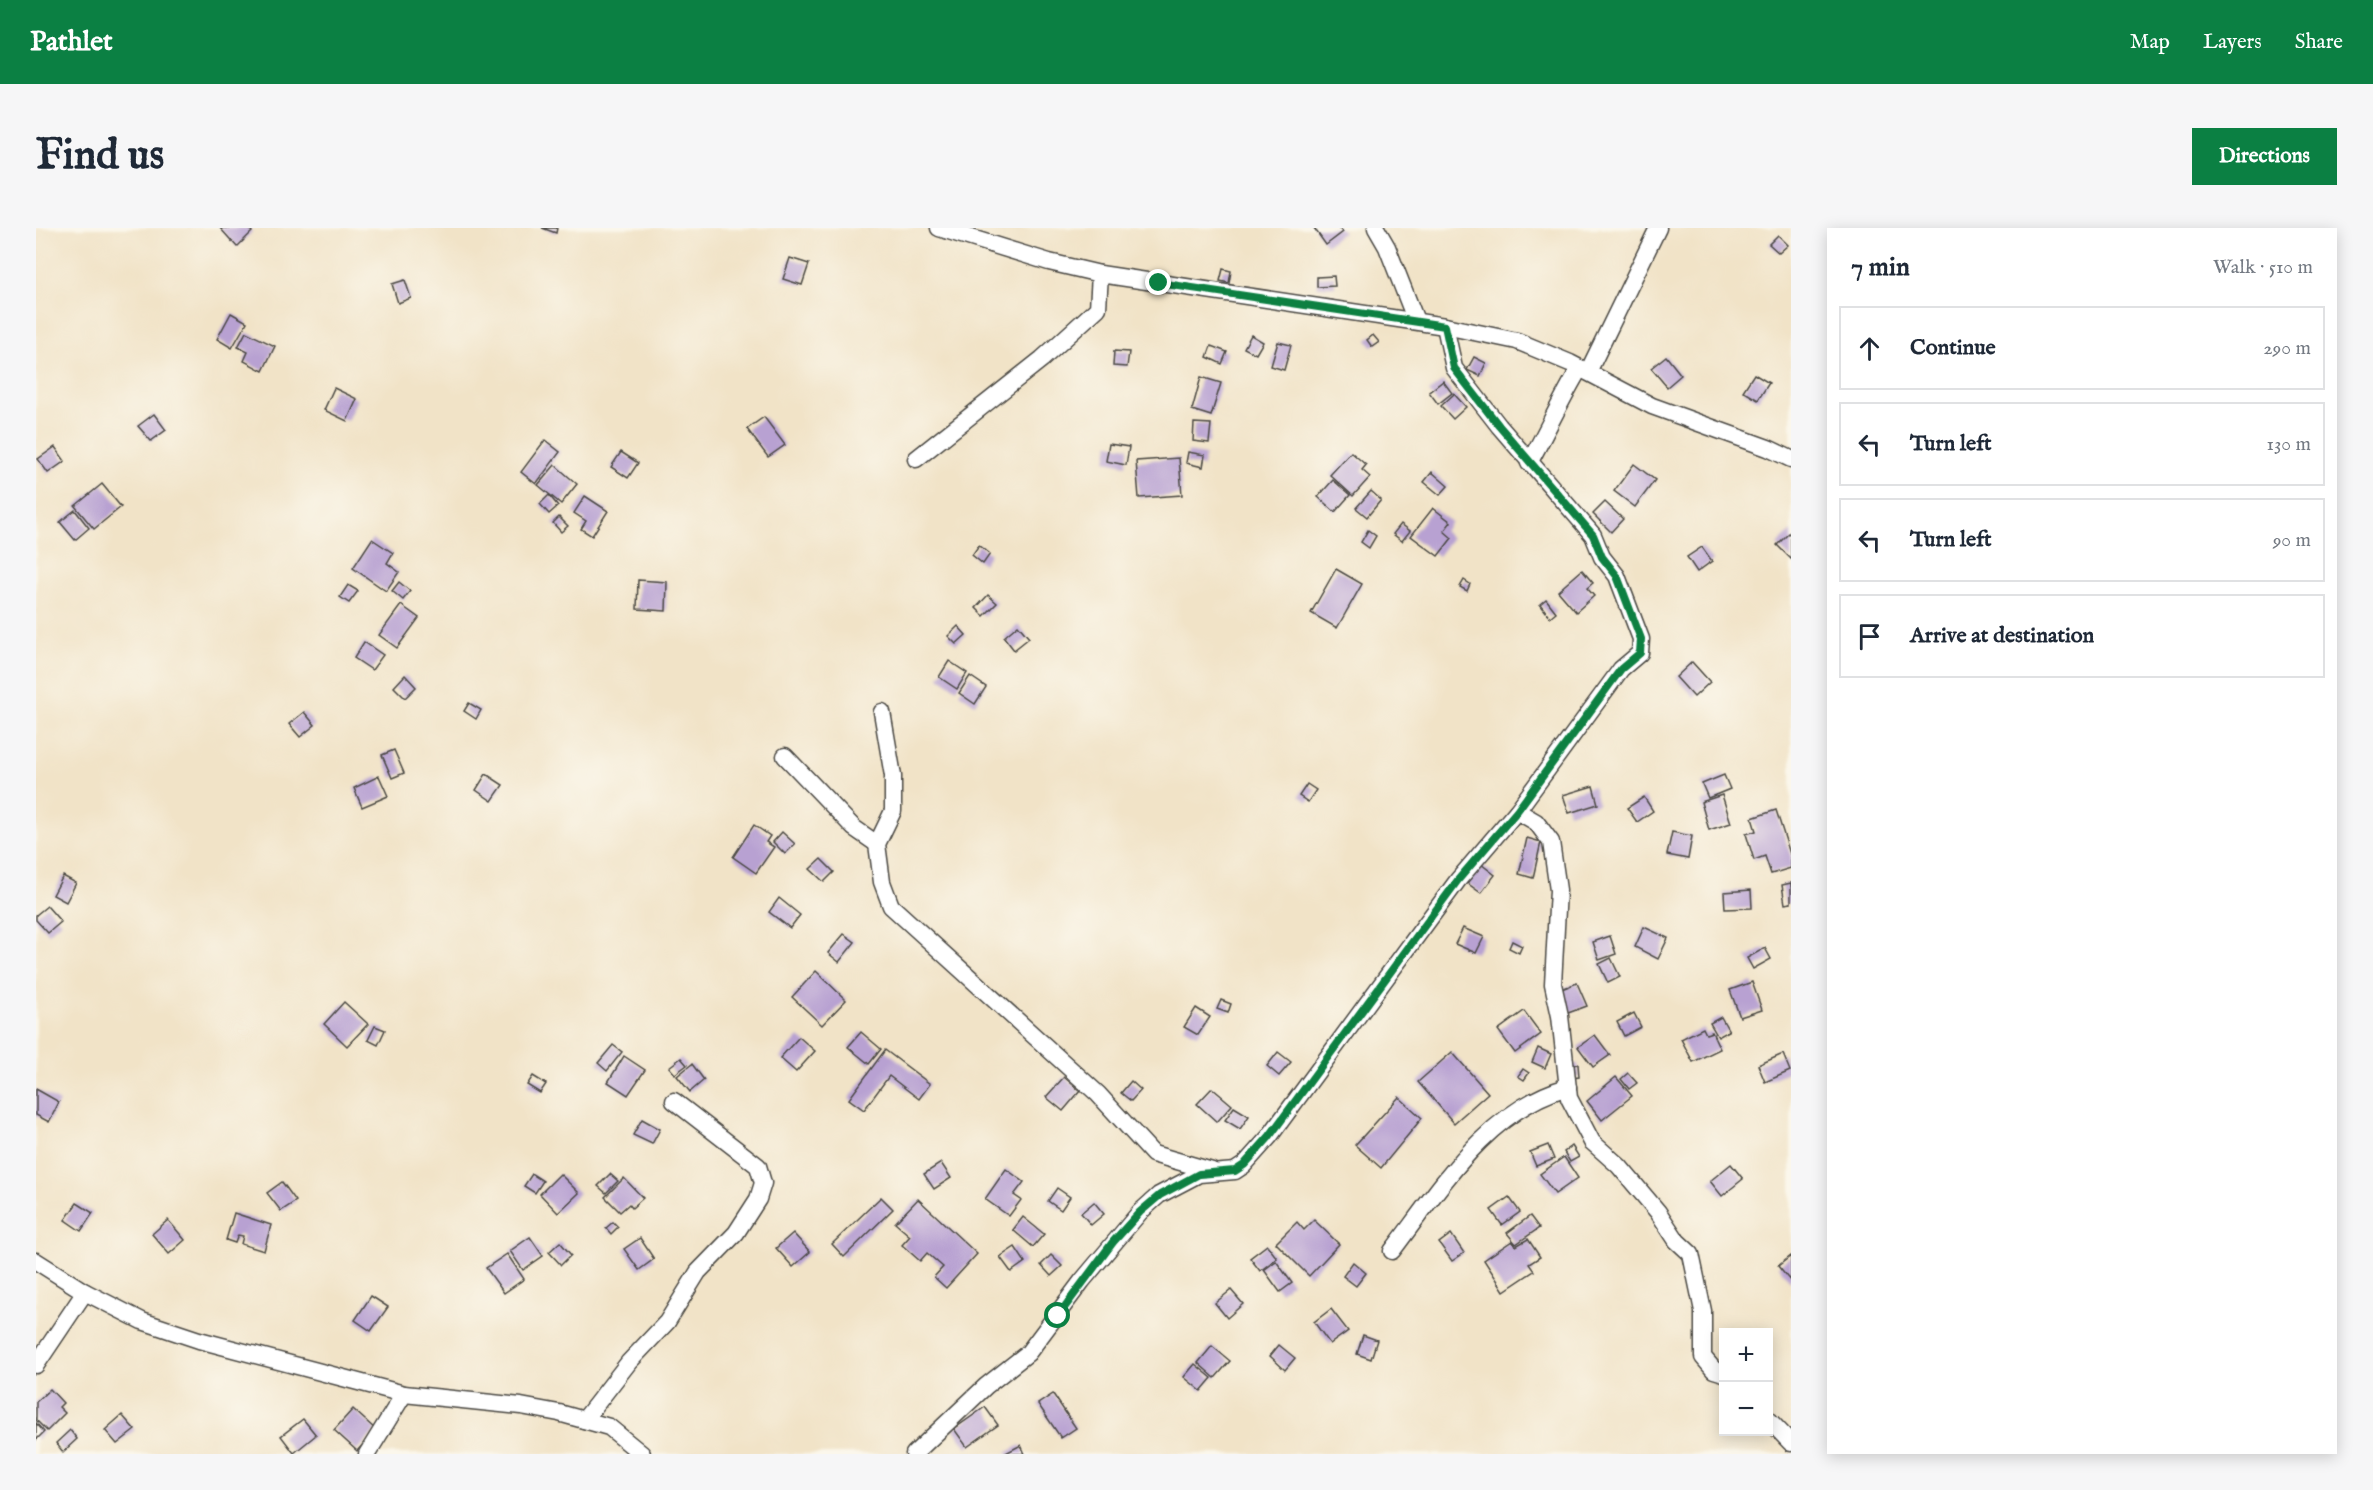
<!DOCTYPE html>
<html lang="en">
<head>
<meta charset="utf-8">
<style>
  body { margin:0; font-family:"IM FELL English",serif; background:#f6f6f7; color:#1f2937 }
  .controls { position:absolute; right:18px; bottom:18px; display:grid; overflow:hidden; border-radius:0px; box-shadow:0 3px 15px #0003 }
  .controls button { width:54px; height:54px; display:grid; place-items:center; padding:0; border:0; border-bottom:2px solid #e0e1e3; background:#fff; color:#1f2937; font:30px sans-serif }
  .stop { position:absolute; width:18px; height:18px; margin:-14px; border:4px solid #0b8043; border-radius:50%; background:#fff }
  .stop.end { background:#0b8043; border-color:#fff; box-shadow:0 2px 6px #0008 }
  .list { margin:0; padding:0; list-style:none }
  h2 { display:flex; justify-content:space-between; align-items:center; height:78px; margin:0; padding:0 24px; font-size:26px }
  h2 small { font-size:20px; font-weight:400; color:#747a83 }
  .list li { display:grid; grid-template-columns:39px 1fr auto; gap:18px; align-items:center; box-sizing:border-box; height:84px; margin:0 12px 12px; padding:0 12px; border:2px solid #e0e1e3; border-radius:0px }
  .list b { display:block; font-size:22px; white-space:nowrap }
  .list em { font-size:20px; font-style:normal; color:#747a83 }
  .icon { flex:none; width:33px; height:33px; fill:none; stroke:currentColor; stroke-width:2; stroke-linecap:round; stroke-linejoin:round }
  .map { position:relative; flex:none; width:1755px; height:1226px; overflow:hidden; border-radius:0px }
  header { display:flex; align-items:center; gap:36px; box-sizing:border-box; height:84px; padding:0 30px; background:#0b8043; color:#fff }
  header strong { font-size:28px }
  nav { display:flex; gap:33px; margin-inline-start:auto; font-size:21px }
  .intro { display:flex; align-items:center; justify-content:space-between; box-sizing:border-box; height:144px; padding:0 36px }
  h1 { margin:0; font-size:42px }
  .button { padding:15px 27px; border-radius:0px; background:#0b8043; color:#fff; font-size:21px; font-weight:700 }
  main { display:flex; gap:36px; padding:0 36px }
  aside { flex:1; background:#fff; border-radius:0px; box-shadow:0 3px 15px #0003 }
  .map>svg:first-child { display:block }
  .building { fill:#b8a1d2 }
  .lines { fill:none; stroke-linecap:round; stroke-linejoin:round }
  .street-casing { stroke:#494742; stroke-width:19 }
  .street { stroke:#fff; stroke-width:16 }
  .route { stroke:#0b8043; stroke-width:8 }
</style>
</head>
<body>
<header>
<strong>Pathlet</strong>
<nav><a>Map</a><a>Layers</a><a>Share</a></nav>
</header>
<div class="intro"><h1>Find us</h1><a class="button">Directions</a></div>
<main>
<div class="map">
<svg width="1755" height="1226" viewBox="0 0 1755 1226">
  <rect width="100%" height="100%" fill="#fbf7ec"/>
  <filter id="ink" filterUnits="userSpaceOnUse"><feTurbulence type="fractalNoise" baseFrequency=".0167" numOctaves="2"/><feDisplacementMap in="SourceGraphic" scale="12" xChannelSelector="R" yChannelSelector="G"/><feConvolveMatrix kernelMatrix="1 2 1 2 8 2 1 2 1" color-interpolation-filters="sRGB"/></filter>
  <filter id="wash" filterUnits="userSpaceOnUse"><feTurbulence type="fractalNoise" baseFrequency=".008" numOctaves="4" result="noise"/><feDisplacementMap in="SourceGraphic" scale="24" xChannelSelector="R" yChannelSelector="G"/><feGaussianBlur stdDeviation="1.35" result="paint"/><feColorMatrix in="noise" values="0 0 0 0 0 0 0 0 0 0 0 0 0 0 0 0 0 1.4 0 .05"/><feComposite in="paint" operator="in"/></filter>
  <g filter="url(#wash)">
    <rect width="100%" height="100%" fill="#f1e3c7"/>
    <g id="blocks">
      <g class="building">
        <polygon points="184,0 213,0 216,4 201,19"/>
        <polygon points="506,0 521,0 520,5"/>
        <polygon points="1278,0 1304,0 1307,4 1290,17"/>
        <polygon points="1742,7 1752,17 1743,25 1733,16"/>
        <polygon points="754,30 773,36 766,57 747,51"/>
        <polygon points="1187,41 1195,43 1193,55 1184,53"/>
        <polygon points="1298,48 1299,58 1281,59 1281,49"/>
        <polygon points="369,52 375,70 362,75 356,56"/>
        <polygon points="195,85 211,94 196,120 181,111"/>
        <polygon points="210,104 239,118 227,143 208,133 212,124 202,119"/>
        <polygon points="1215,107 1227,114 1220,126 1208,120"/>
        <polygon points="1337,107 1343,114 1336,119 1331,112"/>
        <polygon points="1242,114 1255,117 1248,142 1235,138"/>
        <polygon points="1175,118 1191,124 1186,136 1171,129"/>
        <polygon points="1078,123 1093,124 1091,139 1077,138"/>
        <polygon points="1630,128 1645,147 1631,159 1615,140"/>
        <polygon points="1438,129 1450,135 1444,148 1431,142"/>
        <polygon points="1718,146 1733,155 1722,172 1707,163"/>
        <polygon points="1165,149 1185,155 1175,188 1156,182"/>
        <polygon points="1407,153 1416,165 1402,176 1393,164"/>
        <polygon points="298,160 321,171 311,193 288,182"/>
        <polygon points="1418,166 1430,179 1417,191 1405,178"/>
        <polygon points="118,186 130,202 115,213 102,198"/>
        <polygon points="728,189 749,217 732,229 711,201"/>
        <polygon points="1158,195 1175,196 1173,215 1157,213"/>
        <polygon points="509,212 524,224 500,256 485,244"/>
        <polygon points="1073,216 1093,219 1090,237 1070,233"/>
        <polygon points="19,219 29,233 12,245 2,231"/>
        <polygon points="585,224 602,235 592,250 575,239"/>
        <polygon points="1152,224 1169,227 1167,239 1150,235"/>
        <polygon points="1315,224 1330,237 1326,242 1334,249 1317,268 1294,247"/>
        <polygon points="1143,230 1146,267 1103,270 1100,233"/>
        <polygon points="1598,236 1619,252 1599,279 1578,263"/>
        <polygon points="519,237 541,256 525,276 502,257"/>
        <polygon points="1396,244 1412,258 1404,267 1388,254"/>
        <polygon points="1297,252 1314,267 1299,284 1282,269"/>
        <polygon points="66,256 85,279 58,301 39,278"/>
        <polygon points="1335,263 1345,272 1331,289 1320,280"/>
        <polygon points="513,267 522,278 513,286 504,276"/>
        <polygon points="549,268 572,283 556,308 545,301 550,293 538,285"/>
        <polygon points="1569,274 1587,291 1575,304 1557,286"/>
        <polygon points="1397,280 1415,294 1408,303 1416,310 1402,328 1375,308"/>
        <polygon points="39,282 53,300 39,312 24,294"/>
        <polygon points="523,289 532,298 525,304 517,295"/>
        <polygon points="1365,296 1374,303 1366,313 1357,306"/>
        <polygon points="1332,302 1340,308 1333,320 1325,314"/>
        <polygon points="1755,303 1755,331 1741,317"/>
        <polygon points="336,311 357,325 351,335 363,344 350,363 317,340"/>
        <polygon points="943,317 954,326 947,336 936,327"/>
        <polygon points="1666,319 1676,333 1661,344 1651,329"/>
        <polygon points="1300,341 1326,356 1301,400 1275,385"/>
        <polygon points="1546,342 1557,355 1551,360 1558,368 1540,384 1522,363"/>
        <polygon points="602,352 631,354 630,383 601,381"/>
        <polygon points="1428,352 1434,356 1431,363 1424,359"/>
        <polygon points="363,354 374,363 367,372 356,363"/>
        <polygon points="312,357 322,363 313,375 304,369"/>
        <polygon points="952,367 961,375 948,388 940,380"/>
        <polygon points="1510,371 1520,384 1514,389 1504,376"/>
        <polygon points="365,377 383,390 361,420 343,407"/>
        <polygon points="982,397 993,410 978,422 968,409"/>
        <polygon points="922,398 930,407 920,416 912,408"/>
        <polygon points="328,414 347,427 336,442 318,430"/>
        <polygon points="913,433 931,445 921,461 903,449"/>
        <polygon points="1656,434 1674,454 1658,469 1640,449"/>
        <polygon points="369,447 380,459 369,470 358,459"/>
        <polygon points="934,448 950,459 939,476 923,465"/>
        <polygon points="433,475 445,482 440,491 428,483"/>
        <polygon points="268,484 279,497 264,509 253,496"/>
        <polygon points="358,522 368,545 356,550 346,527"/>
        <polygon points="450,546 467,557 456,573 440,562"/>
        <polygon points="1688,547 1694,561 1672,570 1666,556"/>
        <polygon points="343,548 352,568 326,579 318,560"/>
        <polygon points="1271,556 1280,562 1272,574 1263,568"/>
        <polygon points="1557,558 1562,576 1533,585 1527,567"/>
        <polygon points="1686,567 1695,595 1673,602 1665,574"/>
        <polygon points="1608,569 1617,583 1601,594 1591,580"/>
        <polygon points="1740,582 1755,629 1755,640 1735,646 1729,628 1718,632 1710,606 1720,603 1716,590"/>
        <polygon points="718,597 734,608 730,614 738,619 720,645 697,629"/>
        <polygon points="746,604 759,616 749,626 737,614"/>
        <polygon points="1636,604 1656,608 1652,631 1631,627"/>
        <polygon points="1491,610 1505,614 1497,650 1483,646"/>
        <polygon points="785,631 798,644 788,654 774,641"/>
        <polygon points="1445,636 1459,647 1445,665 1431,655"/>
        <polygon points="27,648 40,655 30,674 17,667"/>
        <polygon points="1755,655 1755,675 1749,676 1746,657"/>
        <polygon points="1715,662 1716,680 1689,681 1688,664"/>
        <polygon points="743,670 764,687 754,700 733,684"/>
        <polygon points="11,678 25,694 12,705 0,692 0,687"/>
        <polygon points="1608,699 1632,710 1622,731 1599,719"/>
        <polygon points="1427,700 1448,709 1440,725 1419,716"/>
        <polygon points="808,706 819,714 803,734 792,725"/>
        <polygon points="1574,708 1580,726 1563,732 1557,714"/>
        <polygon points="1476,713 1486,718 1483,725 1473,720"/>
        <polygon points="1729,720 1735,731 1717,741 1711,730"/>
        <polygon points="1575,730 1584,749 1572,755 1563,736"/>
        <polygon points="780,743 810,772 786,797 756,769"/>
        <polygon points="1716,754 1726,782 1704,789 1694,762"/>
        <polygon points="1541,755 1551,778 1532,785 1523,762"/>
        <polygon points="1185,772 1195,776 1192,785 1181,781"/>
        <polygon points="308,774 332,796 311,818 288,796"/>
        <polygon points="1160,780 1174,789 1162,807 1148,799"/>
        <polygon points="1488,783 1505,806 1479,825 1462,802"/>
        <polygon points="1598,785 1605,799 1588,808 1581,794"/>
        <polygon points="1685,789 1693,803 1682,809 1674,795"/>
        <polygon points="339,798 349,802 342,817 332,812"/>
        <polygon points="1667,800 1670,806 1676,804 1684,821 1657,834 1645,811"/>
        <polygon points="825,804 845,821 833,836 812,819"/>
        <polygon points="1559,807 1574,827 1557,839 1542,819"/>
        <polygon points="763,809 779,823 760,844 744,830"/>
        <polygon points="577,817 586,824 571,843 562,835"/>
        <polygon points="1502,820 1515,826 1509,840 1496,834"/>
        <polygon points="849,822 894,856 883,871 853,848 828,882 813,871"/>
        <polygon points="1242,824 1255,834 1243,848 1231,838"/>
        <polygon points="1416,824 1452,865 1418,895 1382,854"/>
        <polygon points="1747,826 1754,843 1729,854 1722,837"/>
        <polygon points="588,828 609,842 592,867 572,854"/>
        <polygon points="645,830 651,837 639,846 633,839"/>
        <polygon points="656,836 668,852 654,864 641,848"/>
        <polygon points="1542,836 1543,849 1537,850 1535,837"/>
        <polygon points="1487,841 1493,845 1488,852 1482,848"/>
        <polygon points="1592,845 1601,855 1593,861 1585,851"/>
        <polygon points="497,848 510,856 504,865 491,857"/>
        <polygon points="1028,849 1044,863 1027,883 1010,869"/>
        <polygon points="1580,849 1596,868 1566,892 1551,873"/>
        <polygon points="1095,853 1105,862 1095,873 1085,865"/>
        <polygon points="1176,860 1196,877 1181,894 1161,876"/>
        <polygon points="0,861 23,874 13,894 0,887"/>
        <polygon points="1363,869 1386,890 1345,940 1319,917"/>
        <polygon points="1198,879 1213,888 1204,901 1189,892"/>
        <polygon points="606,891 624,901 616,916 597,907"/>
        <polygon points="1512,917 1518,931 1500,938 1494,924"/>
        <polygon points="1536,918 1543,929 1534,934 1528,924"/>
        <polygon points="1528,929 1542,950 1519,966 1504,946"/>
        <polygon points="905,935 915,950 898,961 888,946"/>
        <polygon points="1695,936 1707,951 1686,968 1674,953"/>
        <polygon points="970,941 988,954 978,967 985,972 973,988 949,971"/>
        <polygon points="496,946 507,953 499,965 488,958"/>
        <polygon points="524,946 543,965 522,985 504,966"/>
        <polygon points="574,946 582,953 570,965 562,958"/>
        <polygon points="588,950 607,970 596,980 593,976 584,984 569,969"/>
        <polygon points="246,954 260,973 245,983 231,965"/>
        <polygon points="1021,960 1034,969 1025,982 1012,973"/>
        <polygon points="845,969 857,981 808,1029 796,1016"/>
        <polygon points="1473,969 1484,984 1466,997 1455,982"/>
        <polygon points="882,971 941,1026 910,1060 898,1049 907,1039 891,1025 884,1033 866,1017 874,1008 859,995"/>
        <polygon points="1058,974 1068,986 1055,997 1045,985"/>
        <polygon points="41,975 57,985 45,1003 29,992"/>
        <polygon points="198,985 235,997 228,1023 205,1016 207,1008 202,1007 199,1015 190,1012"/>
        <polygon points="1494,988 1503,1000 1480,1016 1471,1005"/>
        <polygon points="987,989 1008,1006 997,1019 977,1002"/>
        <polygon points="132,992 149,1012 133,1026 116,1006"/>
        <polygon points="1278,992 1303,1016 1273,1048 1240,1015 1261,994 1268,1002"/>
        <polygon points="577,994 582,999 575,1006 570,1000"/>
        <polygon points="757,1005 774,1024 757,1039 740,1020"/>
        <polygon points="1415,1006 1428,1025 1416,1033 1403,1015"/>
        <polygon points="494,1009 507,1028 487,1042 474,1023"/>
        <polygon points="604,1010 618,1031 603,1042 588,1021"/>
        <polygon points="1492,1011 1504,1029 1493,1036 1498,1043 1468,1063 1448,1032 1476,1013 1480,1018"/>
        <polygon points="524,1014 535,1027 525,1037 513,1024"/>
        <polygon points="1231,1017 1241,1030 1224,1043 1214,1030"/>
        <polygon points="979,1019 989,1034 975,1044 964,1029"/>
        <polygon points="471,1026 488,1051 468,1065 450,1040"/>
        <polygon points="1015,1027 1026,1038 1015,1048 1005,1037"/>
        <polygon points="1755,1028 1755,1054 1742,1038"/>
        <polygon points="1240,1033 1256,1055 1244,1064 1228,1042"/>
        <polygon points="1317,1034 1330,1045 1320,1058 1307,1048"/>
        <polygon points="1195,1062 1207,1076 1191,1090 1179,1075"/>
        <polygon points="335,1068 352,1079 335,1103 319,1092"/>
        <polygon points="1295,1081 1312,1103 1294,1116 1278,1094"/>
        <polygon points="1327,1107 1341,1112 1335,1131 1321,1126"/>
        <polygon points="1243,1117 1259,1130 1249,1142 1234,1128"/>
        <polygon points="1176,1118 1194,1133 1179,1150 1162,1135"/>
        <polygon points="1159,1136 1176,1150 1165,1163 1148,1149"/>
        <polygon points="14,1161 27,1175 23,1179 29,1185 11,1203 0,1192 0,1174"/>
        <polygon points="1017,1166 1040,1200 1025,1210 1002,1176"/>
        <polygon points="949,1179 962,1197 931,1219 918,1201"/>
        <polygon points="317,1181 340,1202 321,1223 298,1202"/>
        <polygon points="86,1187 99,1202 81,1216 69,1202"/>
        <polygon points="267,1191 280,1207 258,1225 245,1208"/>
        <polygon points="0,1195 8,1204 0,1212"/>
        <polygon points="34,1202 41,1211 27,1224 20,1215"/>
        <polygon points="985,1217 989,1226 968,1226"/>
      </g>
    </g>
  </g>
  <g filter="url(#ink)">
    <use href="#blocks" fill-opacity="0" stroke="#494742" stroke-width="1.5"/>
    <g class="lines">
      <defs>
        <g id="street">
          <polyline points="903,0 1013,34 1064,46 1409,98 1481,113 1534,135 1616,178 1732,220 1755,231"/>
          <polyline points="1340,0 1351,19 1380,93"/>
          <polyline points="1552,144 1622,0"/>
          <polyline points="880,231 1006,131 1062,80 1064,46"/>
          <path d="M 1493,235 C 1511,203 1525,171 1544,140"/>
          <polyline points="846,484 857,548 857,583 841,616 846,654 855,678 1062,866 1117,926 1176,943"/>
          <polyline points="749,528 818,600 841,616"/>
          <polyline points="1481,583 1500,594 1515,614 1522,662 1517,756 1524,788 1533,870 1556,914 1583,938 1622,984 1641,1013 1655,1026 1667,1083 1667,1129 1678,1142 1688,1145"/>
          <path d="M 1356,1023 C 1404,960 1452,881 1532,859"/>
          <polyline points="0,1033 49,1064 106,1093 163,1112 368,1166 485,1178 523,1185 573,1199 606,1226"/>
          <polyline points="0,1137 49,1064"/>
          <polyline points="1732,1191 1755,1215"/>
          <polyline points="548,1192 593,1134 631,1094 662,1044 700,1005 722,971 727,955 722,938 638,873"/>
          <polyline points="331,1226 368,1166"/>
          <polyline points="878,1226 950,1158 992,1125 1046,1053 1104,984 1123,967 1163,946 1199,943 1208,937 1233,909 1422,652 1481,583 1585,441 1604,425 1605,411 1581,348 1566,329 1557,307 1463,198 1418,140 1409,98"/>
        </g>
      </defs>
      <use href="#street" class="street-casing"/>
      <use href="#street" class="street"/>
    </g>
  </g>
  <g class="lines" filter="url(#ink)">
    <polyline class="route" points="1022,1088 1077,1014 1104,984 1124,967 1163,946 1199,943 1208,937 1233,909 1422,652 1481,583 1585,441 1604,425 1605,411 1581,348 1566,329 1557,307 1463,198 1418,140 1409,98 1123,55"/>
  </g>
</svg>
<div class="controls">
<button>+</button>
<button>−</button>
</div>
<div class="stop" style="left:1022px;top:1088px"></div>
<div class="stop end" style="left:1123px;top:55px"></div>
</div>
<aside>
<h2>7 min<small>Walk · 510 m</small></h2>
<ul class="list">
<li><svg class="icon" aria-label="ahead" viewBox="0 0 24 24"><path d="M12 20V5M6 11l6-6 6 6"/></svg><div><b>Continue</b></div><em>290 m</em></li>
<li><svg class="icon" aria-label="left" viewBox="0 0 24 24"><path d="M17 20v-9H6M10 6l-5 5 5 5"/></svg><div><b>Turn left</b></div><em>130 m</em></li>
<li><svg class="icon" aria-label="left" viewBox="0 0 24 24"><path d="M17 20v-9H6M10 6l-5 5 5 5"/></svg><div><b>Turn left</b></div><em>90 m</em></li>
<li><svg class="icon" aria-label="arrive" viewBox="0 0 24 24"><path d="M6 21V4h12l-3 4 3 4H6"/></svg><div><b>Arrive at destination</b></div></li>
</ul>
</aside>
</main>
</body>
</html>
